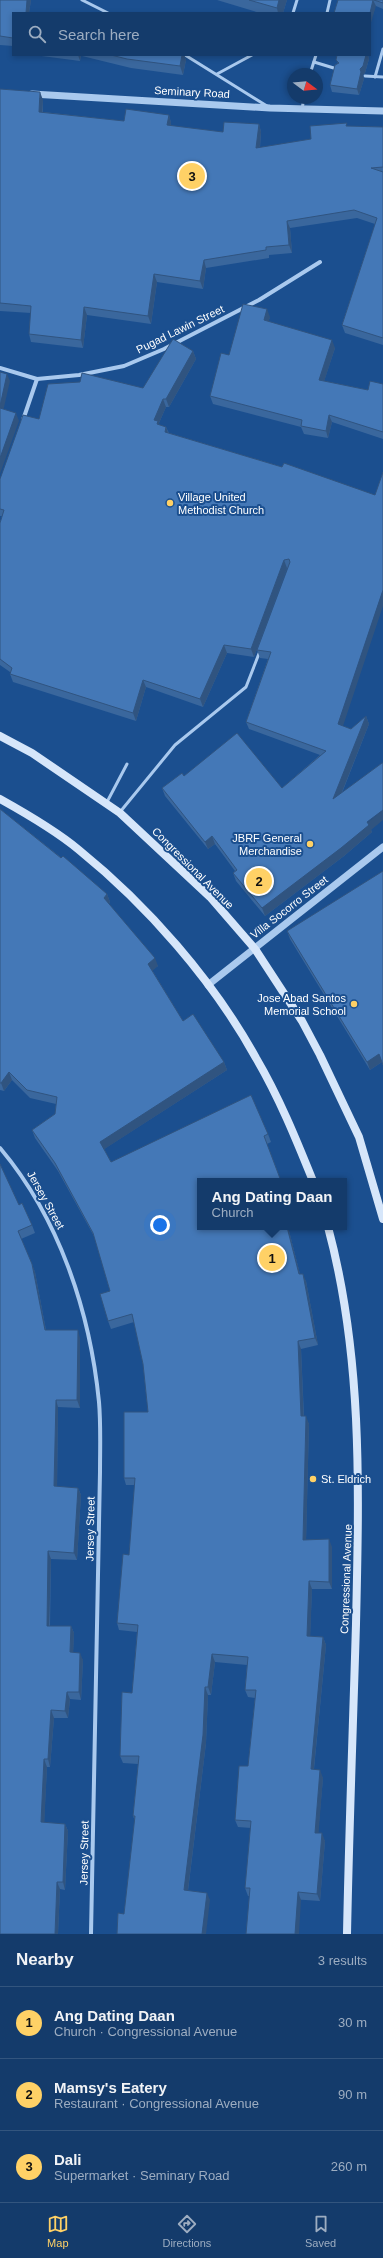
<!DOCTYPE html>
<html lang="en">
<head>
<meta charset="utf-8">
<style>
  body { margin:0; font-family:Helvetica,sans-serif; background:#214673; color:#f1f3f6 }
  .compass { position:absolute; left:287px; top:68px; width:36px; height:36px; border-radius:50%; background:#143b6b; box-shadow:0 2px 6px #0003; rotate:106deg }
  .you { position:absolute; left:160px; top:1225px; width:14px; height:14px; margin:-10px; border:3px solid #fff; border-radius:50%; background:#1a73e8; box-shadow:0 0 0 6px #1a73e833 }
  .badge { display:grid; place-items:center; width:26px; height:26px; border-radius:50%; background:#ffd166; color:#111; font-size:13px; font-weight:700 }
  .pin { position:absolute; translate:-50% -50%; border:2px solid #fff; box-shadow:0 1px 4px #0006 }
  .popup { position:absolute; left:197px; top:1178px; width:150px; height:52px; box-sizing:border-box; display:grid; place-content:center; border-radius:0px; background:#143b6b; filter:drop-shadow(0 1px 3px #0005); font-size:13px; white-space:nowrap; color:#9dadc1 }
  .popup b { font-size:15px; color:#f1f3f6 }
  .popup::after { content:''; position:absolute; left:50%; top:100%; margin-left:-8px; border:8px solid transparent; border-top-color:#143b6b }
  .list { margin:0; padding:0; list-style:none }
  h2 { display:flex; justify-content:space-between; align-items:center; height:52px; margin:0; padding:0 16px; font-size:17px }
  h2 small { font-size:13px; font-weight:400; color:#9dadc1 }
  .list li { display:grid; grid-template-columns:26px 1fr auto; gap:12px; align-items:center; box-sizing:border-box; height:72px; padding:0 16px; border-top:1px solid #33557e }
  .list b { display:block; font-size:15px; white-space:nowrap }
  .list p { margin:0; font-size:13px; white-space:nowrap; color:#9dadc1 }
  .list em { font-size:13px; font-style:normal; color:#9dadc1 }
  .icon { flex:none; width:22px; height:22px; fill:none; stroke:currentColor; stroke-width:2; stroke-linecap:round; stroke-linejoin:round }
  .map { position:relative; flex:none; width:383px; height:1934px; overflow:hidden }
  .search { position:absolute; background:#143b6b; box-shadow:0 2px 6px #0003; left:12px; right:12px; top:12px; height:44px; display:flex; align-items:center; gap:10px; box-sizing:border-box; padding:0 14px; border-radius:0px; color:#9dadc1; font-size:15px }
  .sheet { height:268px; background:#143b6b }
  nav { display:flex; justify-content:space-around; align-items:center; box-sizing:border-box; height:56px; border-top:1px solid #33557e; background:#143b6b; font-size:11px; color:#9dadc1 }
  nav a { display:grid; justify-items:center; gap:2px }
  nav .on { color:#ffd166 }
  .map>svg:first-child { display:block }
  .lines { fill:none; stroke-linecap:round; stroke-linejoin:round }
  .service { stroke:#a9c9ee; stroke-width:3 }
  .minor { stroke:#a9c9ee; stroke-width:4 }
  .tertiary { stroke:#a9c9ee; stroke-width:7 }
  .secondary { stroke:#d6e6fa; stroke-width:8 }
  .wall { fill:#3a679d }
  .shaded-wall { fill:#305480 }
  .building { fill:#4478b7; stroke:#305480 }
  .poi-dot { fill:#ffd166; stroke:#1b4f8f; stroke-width:1.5 }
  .labels { text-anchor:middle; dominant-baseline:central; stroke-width:4; stroke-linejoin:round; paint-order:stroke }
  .street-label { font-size:11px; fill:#fff; stroke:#1b4f8f }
  .poi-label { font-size:11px; fill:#fff; stroke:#1b4f8f; text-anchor:start }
</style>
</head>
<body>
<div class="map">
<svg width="383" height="1934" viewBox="0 0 383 1934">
  <rect width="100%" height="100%" fill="#1b4f8f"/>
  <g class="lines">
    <g class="service">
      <polyline points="82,0 108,13"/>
      <polyline points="293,13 297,0"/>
      <polyline points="327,13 330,0"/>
      <polyline points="185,55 267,106"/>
      <polyline points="314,62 337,69"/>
      <polyline points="217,74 252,55"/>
      <polyline points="310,74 316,55"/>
      <polyline points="365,76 383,77"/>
      <polyline points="375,77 383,49"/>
      <polyline points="302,109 304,98"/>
      <polyline points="107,802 127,764"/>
      <polyline points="120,812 175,745 246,687 260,651"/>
    </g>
    <g class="minor">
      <polyline points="0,368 37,379 79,375 124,366 164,349 259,300 320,262"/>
      <polyline points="23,420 37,379"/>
      <path d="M 0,1148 C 59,1218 90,1311 99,1402 C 101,1425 100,1449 100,1472 L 91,1934"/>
    </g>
    <g class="tertiary">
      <polyline points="32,94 270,108 383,111"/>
      <polyline points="208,985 383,847"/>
    </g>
    <g class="secondary">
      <polyline points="0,736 32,753 120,813 210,897 255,949 302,1021 320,1055 359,1137 383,1219"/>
      <path d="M 0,799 C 27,814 55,830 79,850 C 147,905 213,980 256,1058 C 279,1097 296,1139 313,1181"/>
      <path d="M 328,1227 C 363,1357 359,1490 356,1624 C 353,1727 349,1831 347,1934"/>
    </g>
  </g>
  <g class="wall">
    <polygon points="0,0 31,0 29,13 13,13 13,46 0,45"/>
    <polygon points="217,0 287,0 283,13 260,13"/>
    <polygon points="338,0 383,0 383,9 376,6"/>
    <polygon points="34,55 81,55 80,61"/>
    <polygon points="82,55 184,55 186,60 183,75 131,68 82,56"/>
    <polygon points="337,55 368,55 369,59 365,73 363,75 364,79 359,95 332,92 330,85 338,63 336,60"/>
    <polygon points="0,89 43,100 43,112 124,121 169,115 171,123 171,126 223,132 259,124 261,132 260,148 311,139 349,126 383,127 383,345 345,333 342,325 375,224 357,218 290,228 292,253 269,255 269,258 206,268 203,289 157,282 151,324 87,315 83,348 31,342 29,334 31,313 0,311"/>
    <polygon points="270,317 268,322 335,348 324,381 368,390 383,384 383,439 332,422 328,438 304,434 301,427 213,404 210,396 229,355"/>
    <polygon points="193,351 196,359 169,407 166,407 159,423 159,425 166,427 169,433 282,467 343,726 351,729 366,716 369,724 342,793 371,830 372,832 344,856 265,916 236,881 233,873 235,871 215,844 208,849 165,796 162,788 184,776 282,788 320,755 249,729 246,722 268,659 260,658 257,650 288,568 287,568 254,657 227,653 203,707 146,687 136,721 13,682 10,674 10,672 0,665 0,523 2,516 0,516 0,479 39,419 143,388"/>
    <polygon points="0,809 107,894 110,902 109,904 158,966 152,970 183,1021 224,1062 227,1070 104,1149 111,1162 268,1134 271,1142 267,1144 200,1227 288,1227 300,1274 306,1281 318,1345 301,1349 304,1416 309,1424 306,1540 332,1547 332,1589 312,1589 310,1636 323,1637 326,1645 314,1769 323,1778 318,1833 325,1841 320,1901 248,1896 245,1888 251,1828 238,1827 235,1820 248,1766 255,1698 248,1697 245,1690 247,1665 215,1662 211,1695 208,1695 206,1743 188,1891 210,1900 124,1914 135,1821 133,1816 138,1764 123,1763 120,1756 132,1693 137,1632 119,1630 117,1623 129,1555 135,1485 126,1485 124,1478 148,1412 143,1364 134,1322 111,1329 108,1321 110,1291 95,1238 58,1171 35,1138 32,1130 55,1114 56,1104 30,1098 12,1080 4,1091 0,1090"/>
    <polygon points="287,931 382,1062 370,1070 290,939"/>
    <polygon points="19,1205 32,1225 35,1233 21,1239 35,1272 46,1330 80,1338 80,1408 58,1407 57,1487 78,1488 81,1495 77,1560 51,1559 50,1626 71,1626 74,1633 73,1652 83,1660 81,1700 70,1699 68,1718 54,1718 50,1767 47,1767 44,1823 65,1824 68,1831 65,1890 60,1889 58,1934 0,1934"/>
  </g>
  <g class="shaded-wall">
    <polygon points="27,0 31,0 29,13 26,13"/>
    <polygon points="279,0 287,0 283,13 278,13 277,8"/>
    <polygon points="373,0 376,6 370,26 370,13"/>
    <polygon points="78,55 81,55 80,61"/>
    <polygon points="182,55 184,55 186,60 183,75 180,66"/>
    <polygon points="366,55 368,55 369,59 365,73 363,75 364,79 359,95 357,89 360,69"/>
    <polygon points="40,92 43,100 42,120 39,112"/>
    <polygon points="169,115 171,123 170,133 167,125"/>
    <polygon points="259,124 261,132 259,156 256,148"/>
    <polygon points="287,221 290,228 292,253 289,245"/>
    <polygon points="204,260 206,268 203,289 200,281"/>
    <polygon points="154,274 157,282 151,324 148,316"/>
    <polygon points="84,307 87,315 83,348 81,340"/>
    <polygon points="267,309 270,317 267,328 264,320"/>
    <polygon points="332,340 335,348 322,388 319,380"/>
    <polygon points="193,351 196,359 169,407 166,399"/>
    <polygon points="7,374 10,381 2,416 0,410 0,406"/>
    <polygon points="163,399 166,407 159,423 161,428 154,420"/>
    <polygon points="16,413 19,421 0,474 0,458"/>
    <polygon points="329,415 332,422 328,438 326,431"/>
    <polygon points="166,427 169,435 165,432"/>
    <polygon points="284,560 287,568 254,657 251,649"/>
    <polygon points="383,590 383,606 341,732 338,724"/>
    <polygon points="224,645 227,653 203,707 200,699"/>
    <polygon points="143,680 146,687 136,721 133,713"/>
    <polygon points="366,716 369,724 336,807 333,799"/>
    <polygon points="383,810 383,820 371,830 372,832 344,856 265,916 262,908"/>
    <polygon points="212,836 215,844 208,849 205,842"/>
    <polygon points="107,894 110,902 107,906 104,898"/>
    <polygon points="155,958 158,966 151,972 148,964"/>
    <polygon points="379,1054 382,1062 370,1070 367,1062"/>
    <polygon points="224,1062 227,1070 103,1150 100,1142"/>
    <polygon points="9,1072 12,1080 4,1091 1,1083"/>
    <polygon points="287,1227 288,1227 302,1282 299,1274"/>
    <polygon points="32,1264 35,1272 47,1337 45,1330"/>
    <polygon points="303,1274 306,1281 318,1345 315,1338"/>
    <polygon points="78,1330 80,1338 80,1408 77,1400"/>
    <polygon points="298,1341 301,1349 304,1424 301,1416"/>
    <polygon points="56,1400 58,1407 57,1494 54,1486"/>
    <polygon points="306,1416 309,1424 306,1547 303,1540"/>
    <polygon points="78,1488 81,1495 77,1560 74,1553"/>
    <polygon points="329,1539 332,1547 332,1589 329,1582"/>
    <polygon points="48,1551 51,1559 49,1633 47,1626"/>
    <polygon points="309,1581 312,1589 310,1644 307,1636"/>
    <polygon points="71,1626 74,1633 73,1660 70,1652"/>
    <polygon points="323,1637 326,1645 313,1777 311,1769"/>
    <polygon points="80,1653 83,1660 81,1700 79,1692"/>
    <polygon points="212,1654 215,1662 211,1695 208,1687"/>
    <polygon points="205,1687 208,1695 206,1743 187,1898 184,1890"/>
    <polygon points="67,1692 70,1699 68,1718 65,1711"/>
    <polygon points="51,1710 54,1718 50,1767 48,1759"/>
    <polygon points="44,1759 47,1767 44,1830 41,1822"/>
    <polygon points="320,1770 323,1778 318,1840 315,1833"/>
    <polygon points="65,1824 68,1831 65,1890 63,1882"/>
    <polygon points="322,1833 325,1841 320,1901 317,1894"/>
    <polygon points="57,1882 60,1889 58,1934 55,1934"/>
    <polygon points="298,1892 301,1900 299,1934 295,1934"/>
    <polygon points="207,1893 210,1900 206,1934 202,1934"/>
  </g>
  <g class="building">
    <polygon points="0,0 27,0 26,13 13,13 13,38 0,36"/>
    <polygon points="249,0 279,0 277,8"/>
    <polygon points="338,0 373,0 370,13 334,13"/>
    <polygon points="374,0 383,0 383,3"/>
    <polygon points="111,55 182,55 180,66 127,59"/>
    <polygon points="337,55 366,55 363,66 360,69 361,72 357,89 330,85 335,65 339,63 336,60"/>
    <polygon points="0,89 40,92 39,112 124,121 126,109 169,115 167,125 223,132 224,122 259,124 256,148 311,139 310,126 347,123 346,126 383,127 383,167 371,168 383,172 383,338 342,325 377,218 354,210 287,221 289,245 266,247 266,250 204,260 200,281 154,274 148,316 84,307 81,340 29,334 31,306 0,303"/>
    <polygon points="243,304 267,309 264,320 332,340 319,380 368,390 370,381 383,384 383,432 329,415 326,431 301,426 302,420 210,396 221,353 229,355"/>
    <polygon points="173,339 193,351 166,399 163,399 154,420 158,421 157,424 166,427 165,432 282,467 284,463 375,495 383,472 383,590 338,724 351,729 366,716 333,799 382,763 383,763 383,810 367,822 369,825 341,848 262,908 233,873 237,870 212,836 205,842 162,788 182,773 184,776 237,733 282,788 326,751 246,722 271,652 257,650 290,562 289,559 284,560 251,649 224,645 200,699 143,680 133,713 10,674 12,668 0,659 0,523 4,510 0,509 0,479 23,415 39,419 48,384 80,382 82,373 143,388"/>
    <polygon points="0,372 7,374 0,406"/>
    <polygon points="0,408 16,413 0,458"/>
    <polygon points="0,809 61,858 63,856 107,894 104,898 155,958 148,964 183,1021 193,1014 224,1062 100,1142 111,1162 251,1095 268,1134 264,1136 281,1181 200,1181 200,1227 287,1227 299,1274 303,1274 315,1338 298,1341 301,1416 306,1416 303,1540 329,1539 329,1582 309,1581 307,1636 323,1637 311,1769 320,1770 315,1833 322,1833 317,1894 298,1892 295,1934 246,1934 250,1888 245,1888 251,1821 235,1820 239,1766 248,1766 256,1690 245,1690 248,1657 212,1654 208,1687 205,1687 203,1735 184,1890 207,1893 202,1934 117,1934 118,1913 124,1914 135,1816 133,1816 139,1756 120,1756 122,1692 132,1693 138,1625 117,1623 123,1554 129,1555 135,1478 124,1478 124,1412 148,1412 143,1364 132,1314 108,1321 100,1294 110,1291 93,1233 55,1163 32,1130 55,1114 57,1097 27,1090 9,1072 1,1083 0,1083"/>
    <polygon points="383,871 383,1065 379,1054 367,1062 287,931"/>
    <polygon points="0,1164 19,1205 22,1203 32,1225 18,1231 32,1264 45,1330 78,1330 77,1400 56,1400 54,1486 78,1488 74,1553 48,1551 47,1626 71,1626 70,1652 80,1653 79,1692 67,1692 65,1711 51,1710 48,1759 44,1759 41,1822 65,1824 63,1882 57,1882 55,1934 0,1934"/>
  </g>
  <g class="poi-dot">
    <circle cx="170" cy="503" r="4"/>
    <circle cx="310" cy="844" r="4"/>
    <circle cx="354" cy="1004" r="4"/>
    <circle cx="313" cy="1479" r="4"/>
  </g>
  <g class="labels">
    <g class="street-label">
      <text transform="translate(192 92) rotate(3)">Seminary Road</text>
      <text transform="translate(180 329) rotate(-26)">Pugad Lawin Street</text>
      <text transform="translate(193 868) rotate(45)">Congressional Avenue</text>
      <text transform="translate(289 907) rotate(-38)">Villa Socorro Street</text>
      <text transform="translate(46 1200) rotate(61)">Jersey Street</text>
      <text transform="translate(90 1529) rotate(-89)">Jersey Street</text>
      <text transform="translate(346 1579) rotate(-88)">Congressional Avenue</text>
      <text transform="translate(84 1853) rotate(-89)">Jersey Street</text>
    </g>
    <g class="poi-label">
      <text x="178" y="497">Village United<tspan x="178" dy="13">Methodist Church</tspan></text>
      <text x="302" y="838" text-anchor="end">JBRF General<tspan x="302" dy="13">Merchandise</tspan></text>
      <text x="346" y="998" text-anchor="end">Jose Abad Santos<tspan x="346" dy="13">Memorial School</tspan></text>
      <text x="321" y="1479">St. Eldrich</text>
    </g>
  </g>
</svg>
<svg class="compass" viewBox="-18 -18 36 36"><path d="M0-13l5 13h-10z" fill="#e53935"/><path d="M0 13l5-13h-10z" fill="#9dadc1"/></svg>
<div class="you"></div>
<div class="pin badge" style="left:272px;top:1258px">1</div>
<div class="popup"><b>Ang Dating Daan</b>Church</div>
<div class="pin badge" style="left:259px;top:881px">2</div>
<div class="pin badge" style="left:192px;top:176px">3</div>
<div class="search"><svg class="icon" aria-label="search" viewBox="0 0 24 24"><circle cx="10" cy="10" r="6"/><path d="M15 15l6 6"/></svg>Search here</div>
</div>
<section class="sheet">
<h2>Nearby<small>3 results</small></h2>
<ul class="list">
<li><span class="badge">1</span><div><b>Ang Dating Daan</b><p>Church · Congressional Avenue</p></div><em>30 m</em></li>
<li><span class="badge">2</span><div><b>Mamsy's Eatery</b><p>Restaurant · Congressional Avenue</p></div><em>90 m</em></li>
<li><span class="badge">3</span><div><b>Dali</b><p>Supermarket · Seminary Road</p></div><em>260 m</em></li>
</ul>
</section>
<nav>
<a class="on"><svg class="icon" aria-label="map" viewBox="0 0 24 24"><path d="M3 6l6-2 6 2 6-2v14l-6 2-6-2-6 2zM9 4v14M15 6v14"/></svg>Map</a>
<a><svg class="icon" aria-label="directions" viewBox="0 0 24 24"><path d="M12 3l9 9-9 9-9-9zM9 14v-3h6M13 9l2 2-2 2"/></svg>Directions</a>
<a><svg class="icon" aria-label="saved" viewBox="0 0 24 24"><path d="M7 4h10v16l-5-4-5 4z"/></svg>Saved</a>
</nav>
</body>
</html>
